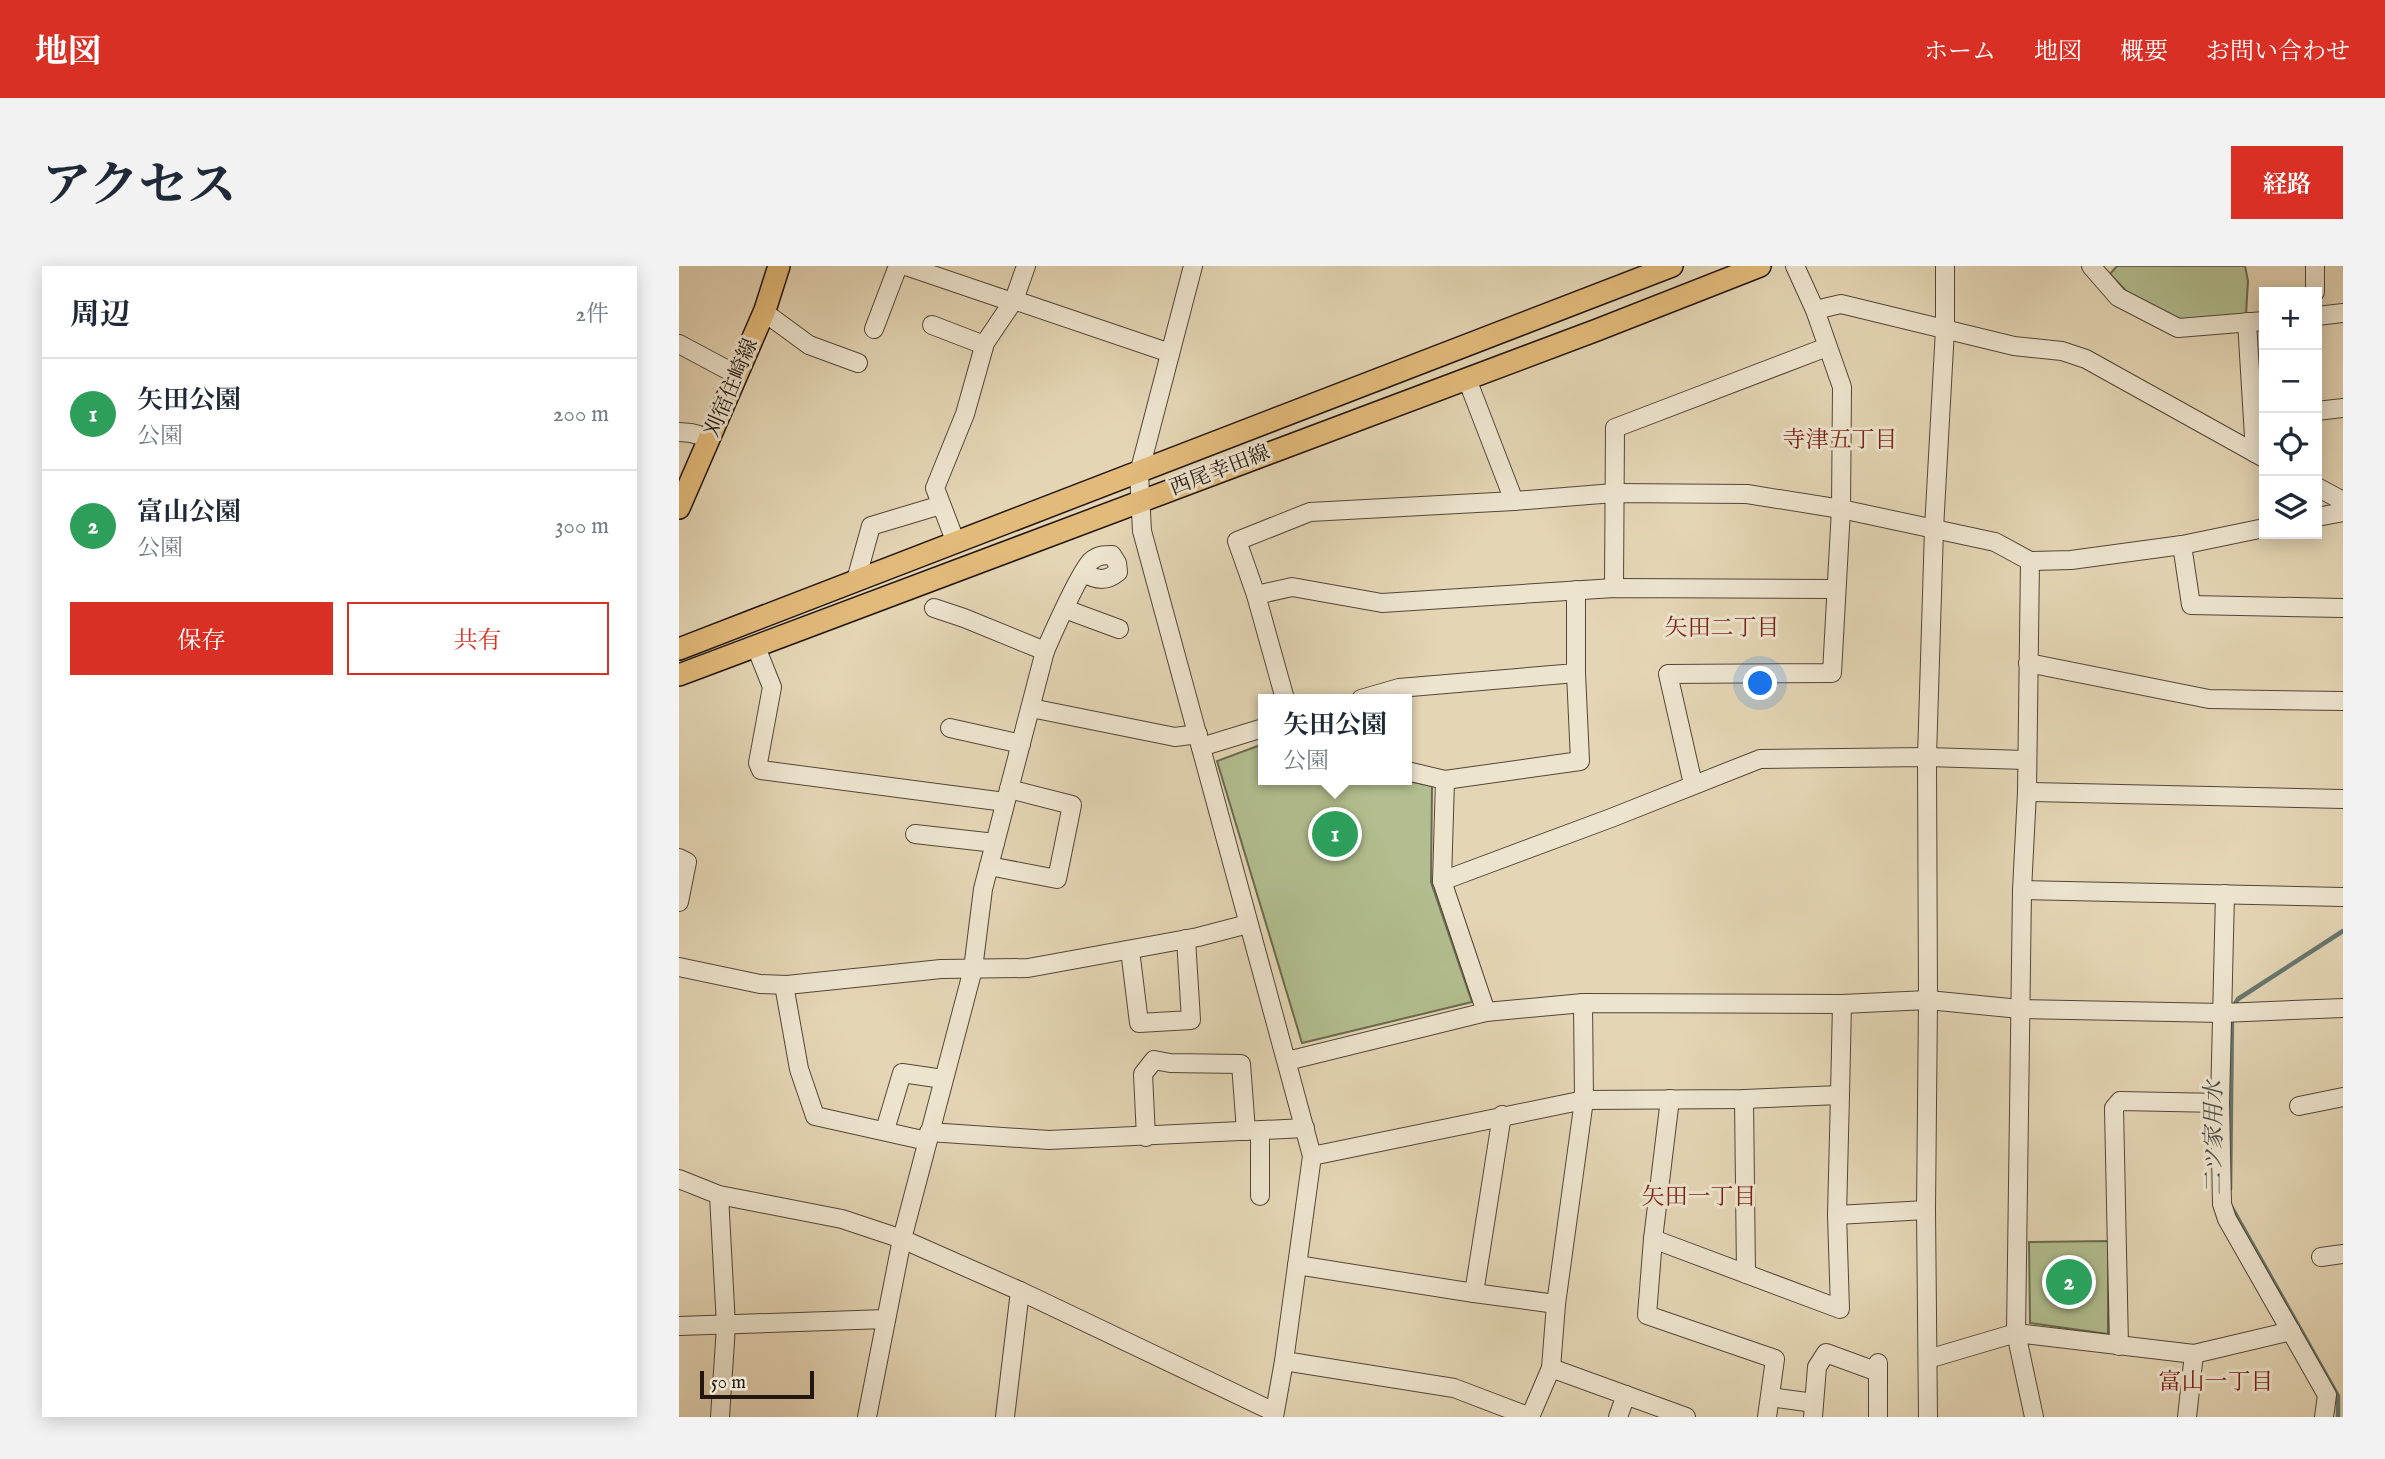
<!DOCTYPE html>
<html lang="ja">
<head>
<meta charset="utf-8">
<style>
  body { margin:0; font-family:"IM FELL English","Noto Serif JP",serif; background:#f2f2f3; color:#1f2937 }
  .controls { position:absolute; right:21px; top:21px; display:grid; overflow:hidden; border-radius:0px; box-shadow:0 4px 18px #0003 }
  .controls button { width:63px; height:63px; display:grid; place-items:center; padding:0; border:0; border-bottom:2px solid #e0e1e3; background:#fff; color:#1f2937; font:35px sans-serif }
  .scale { position:absolute; left:21px; bottom:18px; width:114px; box-sizing:border-box; padding-left:7px; border:4px solid #221610; border-top:0; font-size:19px; line-height:24px; white-space:nowrap; color:#221610; -webkit-text-stroke:5px #ede4ce; paint-order:stroke }
  .you { position:absolute; left:1082px; top:418px; width:24px; height:24px; margin:-18px; border:5px solid #fff; border-radius:50%; background:#1a73e8; box-shadow:0 0 0 10px #1a73e833 }
  .badge { display:grid; place-items:center; width:46px; height:46px; border-radius:50%; background:#d93025; color:#fff; font-size:23px; font-weight:700 }
  .pin { position:absolute; translate:-50% -50%; border:4px solid #fff; box-shadow:0 2px 7px #0006 }
  .popup { position:absolute; left:579px; top:428px; width:154px; height:91px; box-sizing:border-box; display:grid; place-content:center; border-radius:0px; background:#fff; filter:drop-shadow(0 2px 5px #0005); font-size:23px; white-space:nowrap; color:#747a83 }
  .popup b { font-size:26px; color:#1f2937 }
  .popup::after { content:''; position:absolute; left:50%; top:100%; margin-left:-14px; border:14px solid transparent; border-top-color:#fff }
  .list { margin:0; padding:0; list-style:none }
  h2 { display:flex; justify-content:space-between; align-items:center; height:91px; margin:0; padding:0 28px; font-size:30px }
  h2 small { font-size:23px; font-weight:400; color:#747a83 }
  .list li { display:grid; grid-template-columns:46px 1fr auto; gap:21px; align-items:center; box-sizing:border-box; height:112px; padding:0 28px; border-top:2px solid #e0e1e3 }
  .list b { display:block; font-size:26px; white-space:nowrap }
  .list p { margin:0; font-size:23px; white-space:nowrap; color:#747a83 }
  .list em { font-size:23px; font-style:normal; color:#747a83 }
  .actions { display:flex; gap:14px; padding:21px 28px }
  .actions a { flex:1; padding:16px 0; border:2px solid #d93025; border-radius:0px; text-align:center; font-size:24px; color:#d93025 }
  .actions .main { background:#d93025; color:#fff }
  .icon { flex:none; width:38px; height:38px; fill:none; stroke:currentColor; stroke-width:2; stroke-linecap:round; stroke-linejoin:round }
  .map { position:relative; flex:none; width:1664px; height:1151px; overflow:hidden; border-radius:0px }
  header { display:flex; align-items:center; gap:42px; box-sizing:border-box; height:98px; padding:0 35px; background:#d93025; color:#fff }
  header strong { font-size:33px }
  nav { display:flex; gap:38px; margin-inline-start:auto; font-size:24px }
  .intro { display:flex; align-items:center; justify-content:space-between; box-sizing:border-box; height:168px; padding:0 42px }
  h1 { margin:0; font-size:49px }
  .button { padding:18px 32px; border-radius:0px; background:#d93025; color:#fff; font-size:24px; font-weight:700 }
  main { display:flex; gap:42px; padding:0 42px }
  aside { flex:1; background:#fff; border-radius:0px; box-shadow:0 4px 18px #0003 }
  .map>svg:first-child { display:block }
  .green { fill:#b2be8f; stroke:#6a6a50; stroke-width:2 }
  .lines { fill:none; stroke-linecap:round; stroke-linejoin:round }
  .stream { stroke:#67776f; stroke-width:4.5 }
  .minor-casing { stroke:#524639; stroke-width:20 }
  .major-casing { stroke:#221610; stroke-width:24 }
  .minor { stroke:#ede4ce; stroke-width:18 }
  .major { stroke:#e2ba7a; stroke-width:21 }
  .labels { text-anchor:middle; dominant-baseline:central; stroke-width:6; stroke-linejoin:round; paint-order:stroke }
  .street-label { font-size:21px; fill:#221610; stroke:#ede4ce }
  .neighbourhood-label { font-size:23px; fill:#7a1f14; stroke:#ede4ce }
  .water-label { font-size:23px; font-style:italic; fill:#4a4f48; stroke:#ede4ce }
</style>
</head>
<body>
<header>
<strong>地図</strong>
<nav><a>ホーム</a><a>地図</a><a>概要</a><a>お問い合わせ</a></nav>
</header>
<div class="intro"><h1>アクセス</h1><a class="button">経路</a></div>
<main>
<aside>
<h2>周辺<small>2件</small></h2>
<ul class="list">
<li><span class="badge" style="background:#2e9e5b">1</span><div><b>矢田公園</b><p>公園</p></div><em>200 m</em></li>
<li><span class="badge" style="background:#2e9e5b">2</span><div><b>富山公園</b><p>公園</p></div><em>300 m</em></li>
</ul>
<div class="actions"><a class="main">保存</a><a>共有</a></div>
</aside>
<div class="map">
<svg width="1664" height="1151" viewBox="0 0 1664 1151">
  <rect width="100%" height="100%" fill="#e4d5b4"/>
  <filter id="stains"><feTurbulence type="fractalNoise" baseFrequency=".00286" numOctaves="4"/><feColorMatrix values="0 0 0 0 .2 0 0 0 0 .09 0 0 0 0 .02 0 0 0 .5 -.17"/></filter>
  <radialGradient id="worn" r=".72"><stop offset=".6" stop-color="#630" stop-opacity="0"/><stop offset="1" stop-color="#630" stop-opacity=".3"/></radialGradient>
  <g class="green">
    <polygon points="1438,0 1566,0 1569,15 1567,48 1500,55 1449,27 1431,8"/>
    <polygon points="584,478 584,514 725,514 753,520 752,616 793,736 623,777 538,495"/>
    <polygon points="1429,975 1429,1068 1351,1057 1350,976"/>
  </g>
  <g class="lines">
    <g class="stream">
      <polyline points="1554,741 1559,733 1664,665"/>
      <polyline points="1551,923 1553,750"/>
      <polyline points="1553,942 1659,1130 1659,1151"/>
    </g>
    <defs>
      <g id="minor">
        <polyline points="227,0 333,36"/>
        <polyline points="514,0 460,207 463,265 633,890 605,1095 595,1151"/>
        <polyline points="1412,0 1439,31 1499,62 1585,55"/>
        <polyline points="1636,0 1636,26"/>
        <polyline points="335,34 347,0"/>
        <polyline points="1136,44 1162,38 1335,80 1383,85 1407,93 1585,192"/>
        <polyline points="85,46 130,79 179,97"/>
        <polyline points="1638,50 1664,47"/>
        <polyline points="1568,56 1576,187"/>
        <polyline points="253,59 305,79"/>
        <polyline points="195,63 219,0"/>
        <polyline points="0,78 58,109"/>
        <polyline points="788,113 835,235"/>
        <polyline points="1638,145 1664,142"/>
        <polyline points="0,166 12,167 31,172"/>
        <polyline points="1638,221 1664,235"/>
        <polyline points="1638,251 1664,246"/>
        <polyline points="277,277 256,222 286,148 306,77 335,34 491,87"/>
        <polyline points="1503,279 1512,339 1664,342"/>
        <polyline points="1351,295 1348,526 1343,624 1337,1067 1355,1151"/>
        <polyline points="177,314 192,260 262,239"/>
        <polyline points="935,322 936,162 1148,81"/>
        <polyline points="577,329 613,321 703,337 935,322 1156,323"/>
        <polyline points="255,342 285,352 366,385"/>
        <polyline points="386,343 440,363"/>
        <polyline points="77,381 93,421 79,497 82,504 326,536"/>
        <polyline points="1349,397 1530,433 1664,435"/>
        <polyline points="606,433 577,329 558,275 631,246 835,235 935,227 1068,228 1162,243 1316,276 1351,295 1392,294 1503,279 1585,262"/>
        <polyline points="682,433 720,422 897,407 897,324"/>
        <polyline points="352,442 496,471 519,468"/>
        <polyline points="271,462 342,478"/>
        <polyline points="522,481 584,462"/>
        <polyline points="728,505 766,514 763,615 807,746"/>
        <polyline points="766,514 901,495 897,407"/>
        <polyline points="1014,518 989,408 1153,407 1162,243 1163,121 1136,44 1116,0"/>
        <polyline points="1348,526 1664,533"/>
        <polyline points="236,568 316,577"/>
        <polyline points="0,592 8,596 0,636"/>
        <polyline points="310,600 378,613 393,539 330,523"/>
        <polyline points="763,615 932,552 1081,493 1248,491 1347,494"/>
        <polyline points="1343,624 1664,631"/>
        <polyline points="1546,628 1541,837 1543,938 1548,953 1648,1129 1645,1151"/>
        <polyline points="451,684 460,757 512,754 507,673"/>
        <polyline points="0,701 81,718 108,719 262,703 349,702 519,671 569,658"/>
        <polyline points="105,719 120,803 136,850 248,875"/>
        <polyline points="608,795 807,746 904,737 1163,738 1249,734 1341,743 1543,747 1664,742"/>
        <polyline points="1161,829 1163,738"/>
        <polyline points="1065,833 1067,1008"/>
        <polyline points="1620,840 1664,831"/>
        <polyline points="206,864 223,807 264,813"/>
        <polyline points="250,866 370,874 626,862"/>
        <polyline points="467,871 464,808 475,794 491,797 562,798 567,865"/>
        <polyline points="633,890 905,834 1065,833 1161,829 1158,949 1161,1043 974,973 968,1049 1096,1093 1088,1151"/>
        <polyline points="0,913 40,929 163,953 223,973 341,1025 595,1146"/>
        <polyline points="40,929 47,1060 41,1151"/>
        <polyline points="581,930 581,865"/>
        <polyline points="1158,949 1247,944"/>
        <polyline points="974,973 991,833"/>
        <polyline points="1642,991 1664,988"/>
        <polyline points="618,999 795,1027 877,1038"/>
        <polyline points="795,1027 823,849"/>
        <polyline points="0,1060 207,1053"/>
        <polyline points="1440,1080 1435,842 1441,835 1541,837"/>
        <polyline points="1249,1093 1337,1067 1515,1088 1612,1065"/>
        <polyline points="605,1095 775,1122 851,1151"/>
        <polyline points="872,1102 1007,1151"/>
        <polyline points="1091,1131 1135,1137"/>
        <path d="M 188,1151 L 223,973 L 294,703 L 304,623 L 366,385 C 374,367 400,307 412,295 C 419,289 425,289 433,289 L 438,297 L 439,306 C 427,316 417,314 405,307"/>
        <polyline points="326,1151 341,1025"/>
        <polyline points="851,1151 872,1102 877,1038 905,834 904,737"/>
        <polyline points="939,1151 947,1129"/>
        <polyline points="1134,1151 1138,1101 1147,1087 1199,1106"/>
        <polyline points="1199,1151 1199,1097"/>
        <polyline points="1249,1151 1247,944 1249,734 1248,491 1255,263 1266,63 1266,0"/>
        <polyline points="1508,1151 1515,1088"/>
      </g>
      <g id="major">
        <polyline points="0,242 86,44 100,0"/>
        <polyline points="0,383 993,0"/>
        <polyline points="0,409 918,64 1081,0"/>
      </g>
    </defs>
    <use href="#minor" class="minor-casing"/>
    <use href="#major" class="major-casing"/>
    <use href="#minor" class="minor"/>
    <use href="#major" class="major"/>
  </g>
  <g class="labels">
    <g class="street-label">
      <text transform="translate(53 122) rotate(-67)">刈宿住崎線</text>
      <text transform="translate(541 205) rotate(-21)">西尾幸田線</text>
    </g>
    <g class="neighbourhood-label">
      <text x="1161" y="174">寺津五丁目</text>
      <text x="1043" y="362">矢田二丁目</text>
      <text x="1020" y="931">矢田一丁目</text>
      <text x="1537" y="1116">富山一丁目</text>
    </g>
    <g class="water-label">
      <text transform="translate(1535 872) rotate(-90)">二ツ家用水</text>
    </g>
  </g>
  <rect width="100%" height="100%" filter="url(#stains)"/>
  <rect width="100%" height="100%" fill="url(#worn)"/>
</svg>
<div class="controls">
<button>+</button>
<button>−</button>
<button><svg class="icon" aria-label="locate" viewBox="0 0 24 24"><circle cx="12" cy="12" r="6"/><path d="M12 2v4M12 18v4M2 12h4M18 12h4"/></svg></button>
<button><svg class="icon" aria-label="layers" viewBox="0 0 24 24"><path d="M12 4l9 5-9 5-9-5zM3 14l9 5 9-5"/></svg></button>
</div>
<div class="scale">50 m</div>
<div class="you"></div>
<div class="pin badge" style="left:656px;top:568px;background:#2e9e5b">1</div>
<div class="popup"><b>矢田公園</b>公園</div>
<div class="pin badge" style="left:1390px;top:1016px;background:#2e9e5b">2</div>
</div>
</main>
</body>
</html>
